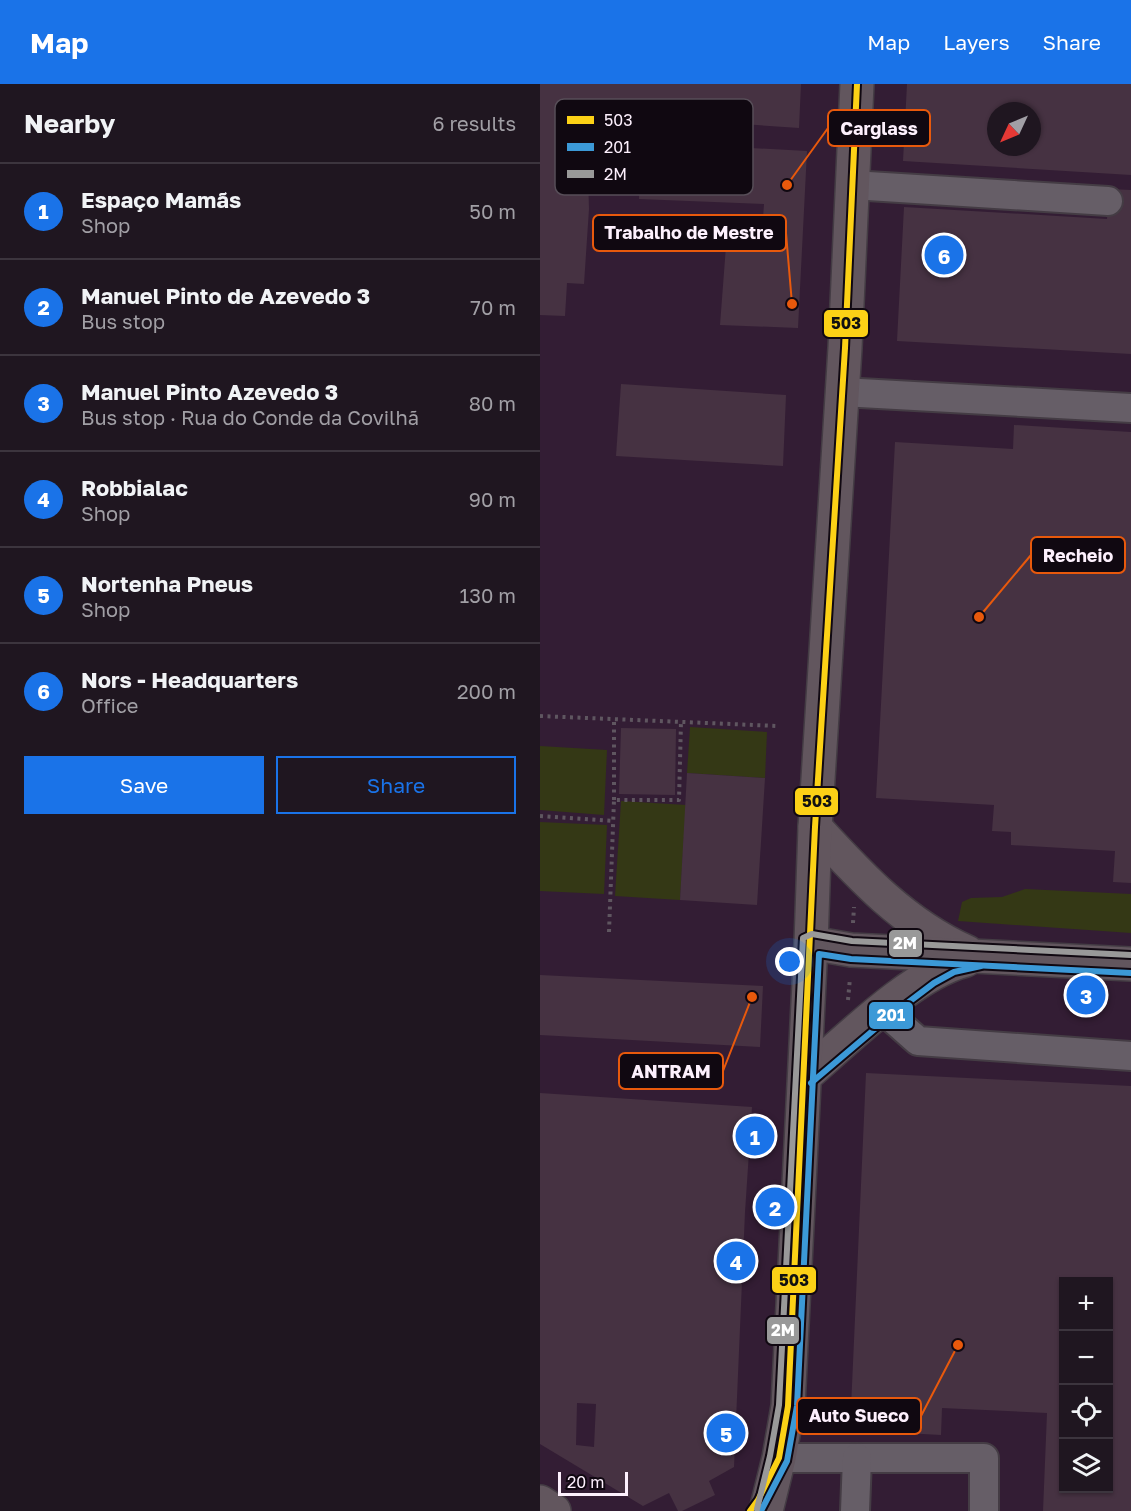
<!DOCTYPE html>
<html lang="en">
<head>
<meta charset="utf-8">
<style>
  body { margin:0; font-family:"Golos Text",sans-serif; background:#2c232d; color:#f1f3f6 }
  .controls { position:absolute; right:18px; bottom:18px; display:grid; overflow:hidden; border-radius:0px; box-shadow:0 2px 4px #0004 }
  .controls button { width:54px; height:54px; display:grid; place-items:center; padding:0; border:0; border-bottom:2px solid #3c353e; background:#1f1620; color:#f1f3f6; font:30px sans-serif }
  .compass { position:absolute; left:447px; top:18px; width:54px; height:54px; border-radius:50%; background:#1f1620; box-shadow:0 2px 4px #0004; rotate:226deg }
  .scale { position:absolute; left:18px; bottom:15px; width:70px; box-sizing:border-box; padding-left:6px; border:3px solid #fdf0fd; border-top:0; font-size:16px; line-height:21px; white-space:nowrap; color:#fdf0fd; -webkit-text-stroke:4px #100811; paint-order:stroke }
  .you { position:absolute; left:250px; top:878px; width:21px; height:21px; margin:-15px; border:4px solid #fff; border-radius:50%; background:#1a73e8; box-shadow:0 0 0 9px #1a73e833 }
  .badge { display:grid; place-items:center; width:39px; height:39px; border-radius:50%; background:#1a73e8; color:#fff; font-size:20px; font-weight:700 }
  .pin { position:absolute; translate:-50% -50%; border:3px solid #fff; box-shadow:0 2px 6px #0006 }
  .list { margin:0; padding:0; list-style:none }
  h2 { display:flex; justify-content:space-between; align-items:center; height:78px; margin:0; padding:0 24px; font-size:26px }
  h2 small { font-size:20px; font-weight:400; color:#a19fa5 }
  .list li { display:grid; grid-template-columns:39px 1fr auto; gap:18px; align-items:center; box-sizing:border-box; height:96px; padding:0 24px; border-top:2px solid #3c353e }
  .list b { display:block; font-size:22px; white-space:nowrap }
  .list p { margin:0; font-size:20px; white-space:nowrap; color:#a19fa5 }
  .list em { font-size:20px; font-style:normal; color:#a19fa5 }
  .actions { display:flex; gap:12px; padding:18px 24px }
  .actions a { flex:1; padding:14px 0; border:2px solid #1a73e8; border-radius:0px; text-align:center; font-size:21px; color:#1a73e8 }
  .actions .main { background:#1a73e8; color:#fff }
  .icon { flex:none; width:33px; height:33px; fill:none; stroke:currentColor; stroke-width:2; stroke-linecap:round; stroke-linejoin:round }
  .map { position:relative; flex:none; width:591px; height:1427px; overflow:hidden }
  header { display:flex; align-items:center; gap:36px; box-sizing:border-box; height:84px; padding:0 30px; background:#1a73e8; color:#fff }
  header strong { font-size:28px }
  nav { display:flex; gap:33px; margin-inline-start:auto; font-size:21px }
  main { display:flex }
  aside { flex:1; background:#1f1620 }
  .map>svg:first-child { display:block }
  .built { fill:#331d34; fill-rule:evenodd }
  .green { fill:#343815 }
  .building { fill:#463242; fill-rule:evenodd }
  .lines { fill:none; stroke-linecap:round; stroke-linejoin:round }
  .minor-casing { stroke:#443c44; stroke-width:32 }
  .major-casing { stroke:#443c44; stroke-width:36 }
  .path { stroke:#5f5660; stroke-width:4; stroke-dasharray:3 4.5; stroke-linecap:butt }
  .minor { stroke:#665e67; stroke-width:28 }
  .major { stroke:#62565e; stroke-width:33 }
  .bus-1-casing { stroke:#100811; stroke-width:10 }
  .bus-2-casing { stroke:#100811; stroke-width:10 }
  .bus-3-casing { stroke:#100811; stroke-width:10 }
  .bus-1 { stroke:#fcd116; stroke-width:6 }
  .bus-2 { stroke:#3c99d7; stroke-width:6 }
  .bus-3 { stroke:#999; stroke-width:6 }
  .key { fill:#100811; stroke:#574e58; stroke-width:1.5 }
  .key-label { font-size:16px; fill:#fdf0fd }
  .leader { fill:none; stroke:#e8590c; stroke-width:2 }
  .callout-dot { fill:#e8590c; stroke:#100811; stroke-width:2 }
  .callout { fill:#100811; stroke:#e8590c; stroke-width:2 }
  .callout-label { font-size:18px; text-anchor:middle; font-weight:bold; fill:#fdf0fd }
  .line-badge { stroke:#100811; stroke-width:2 }
  .badge-label { font-size:16px; text-anchor:middle; font-weight:bold; fill:#fff }
  .pale-badge-label { font-size:16px; text-anchor:middle; font-weight:bold; fill:#111 }
</style>
</head>
<body>
<header>
<strong>Map</strong>
<nav><a>Map</a><a>Layers</a><a>Share</a></nav>
</header>
<main>
<aside>
<h2>Nearby<small>6 results</small></h2>
<ul class="list">
<li><span class="badge">1</span><div><b>Espaço Mamãs</b><p>Shop</p></div><em>50 m</em></li>
<li><span class="badge">2</span><div><b>Manuel Pinto de Azevedo 3</b><p>Bus stop</p></div><em>70 m</em></li>
<li><span class="badge">3</span><div><b>Manuel Pinto Azevedo 3</b><p>Bus stop · Rua do Conde da Covilhã</p></div><em>80 m</em></li>
<li><span class="badge">4</span><div><b>Robbialac</b><p>Shop</p></div><em>90 m</em></li>
<li><span class="badge">5</span><div><b>Nortenha Pneus</b><p>Shop</p></div><em>130 m</em></li>
<li><span class="badge">6</span><div><b>Nors - Headquarters</b><p>Office</p></div><em>200 m</em></li>
</ul>
<div class="actions"><a class="main">Save</a><a>Share</a></div>
</aside>
<div class="map">
<svg width="591" height="1427" viewBox="0 0 591 1427">
  <rect width="100%" height="100%" fill="#291e2a"/>
  <path class="built" d="M 0,0 L 591,0 L 591,1427 L 0,1427 ZM 456,27 L 492,27 L 492,63 L 456,63 ZM 524,1198 L 568,1198 L 568,1404 L 524,1404 Z"/>
  <g class="green">
    <polygon points="150,643 227,648 225,694 147,689"/>
    <polygon points="0,662 67,666 64,731 0,726"/>
    <polygon points="81,717 146,721 140,816 75,812"/>
    <polygon points="0,738 67,741 64,810 0,807"/>
    <polygon points="485,805 591,810 591,849 418,837 422,818 431,814 462,813"/>
  </g>
  <g class="building">
    <polygon points="0,0 261,0 259,44 159,37 158,61 267,67 258,244 180,241 186,162 221,162 224,120 99,115 100,81 86,81 87,57 43,54 34,53 34,90 48,91 49,125 44,200 27,199 25,232 0,231"/>
    <path d="M 367,0 L 591,0 L 591,91 L 363,77 ZM 456,27 L 492,27 L 492,63 L 456,63 Z"/>
    <polygon points="569,105 591,106 591,270 357,257 364,123 567,135"/>
    <polygon points="81,300 246,311 243,382 76,372"/>
    <polygon points="474,341 591,348 591,799 573,798 575,767 471,761 471,748 452,747 454,721 336,714 355,358 473,365"/>
    <polygon points="81,644 136,645 135,711 79,710"/>
    <polygon points="147,689 225,694 217,821 140,816"/>
    <polygon points="0,891 223,902 220,963 0,951"/>
    <path d="M 326,989 L 591,1002 L 591,1427 L 503,1427 L 507,1329 L 402,1324 L 401,1351 L 310,1346 ZM 524,1198 L 568,1198 L 568,1404 L 524,1404 Z"/>
    <path d="M 0,1009 L 212,1023 L 205,1128 L 194,1383 L 169,1397 L 175,1411 L 142,1427 L 138,1427 L 129,1409 L 103,1422 L 0,1360 ZM 37,1319 L 56,1320 L 54,1363 L 36,1361 Z"/>
  </g>
  <g class="lines">
    <defs>
      <g id="minor">
        <polyline points="312,101 568,117"/>
        <polyline points="302,308 591,324"/>
        <polyline points="343,926 378,957 591,972"/>
        <polyline points="239,1374 444,1374 444,1427"/>
        <polyline points="315,1427 317,1374"/>
      </g>
      <g id="major">
        <path d="M 275,743 C 320,792 364,840 427,868"/>
        <polyline points="271,859 311,866 591,880"/>
        <path d="M 265,992 C 308,955 372,890 426,876"/>
        <polyline points="0,1418 14,1427"/>
        <polyline points="226,1427 239,1374 248,1322 271,859 275,743 305,264 317,0"/>
      </g>
    </defs>
    <use href="#minor" class="minor-casing"/>
    <use href="#major" class="major-casing"/>
    <g class="path">
      <polyline points="0,632 238,642"/>
      <polyline points="74,716 74,635"/>
      <polyline points="0,732 73,737"/>
      <polyline points="313,839 314,823"/>
      <polyline points="69,848 74,716 139,716 141,638"/>
      <polyline points="308,916 310,894"/>
    </g>
    <use href="#minor" class="minor"/>
    <use href="#major" class="major"/>
    <defs>
      <polyline id="bus-1" points="210,1427 218,1416 239,1374 248,1322 275,743 305,264 317,0"/>
      <g id="bus-2">
        <polyline points="271,999 349,933 394,899 414,888 441,882"/>
        <polyline points="221,1427 247,1377 257,1322 279,870 311,875 591,889"/>
      </g>
      <polyline id="bus-3" points="217,1425 230,1372 239,1321 263,854 272,850 312,857 591,871"/>
    </defs>
    <use href="#bus-1" class="bus-1-casing"/>
    <use href="#bus-2" class="bus-2-casing"/>
    <use href="#bus-3" class="bus-3-casing"/>
    <use href="#bus-1" class="bus-1"/>
    <use href="#bus-2" class="bus-2"/>
    <use href="#bus-3" class="bus-3"/>
  </g>
  <rect x="15" y="15" width="198" height="96" rx="9" class="key"/>
  <rect x="27" y="32" width="27" height="8" fill="#fcd116"/>
  <rect x="27" y="59" width="27" height="8" fill="#3c99d7"/>
  <rect x="27" y="86" width="27" height="8" fill="#999"/>
  <g class="key-label">
    <text x="64" y="42">503</text>
    <text x="64" y="69">201</text>
    <text x="64" y="96">2M</text>
  </g>
  <path class="leader" d="M247 101L288 44M252 220L246 149M439 533L491 471M212 913L183 987M418 1261L381 1332"/>
  <g class="callout-dot">
    <circle cx="247" cy="101" r="6"/>
    <circle cx="252" cy="220" r="6"/>
    <circle cx="439" cy="533" r="6"/>
    <circle cx="212" cy="913" r="6"/>
    <circle cx="418" cy="1261" r="6"/>
  </g>
  <g class="callout">
    <rect x="288" y="26" width="102" height="36" rx="6"/>
    <rect x="53" y="131" width="193" height="36" rx="6"/>
    <rect x="491" y="453" width="94" height="36" rx="6"/>
    <rect x="79" y="969" width="104" height="36" rx="6"/>
    <rect x="257" y="1314" width="124" height="36" rx="6"/>
  </g>
  <g class="callout-label">
    <text x="339" y="51">Carglass</text>
    <text x="149" y="155">Trabalho de Mestre</text>
    <text x="538" y="478">Recheio</text>
    <text x="131" y="994">ANTRAM</text>
    <text x="319" y="1338">Auto Sueco</text>
  </g>
  <g class="line-badge">
    <rect x="283" y="225" width="46" height="29" rx="6" fill="#fcd116"/>
    <rect x="254" y="703" width="45" height="29" rx="6" fill="#fcd116"/>
    <rect x="348" y="845" width="35" height="29" rx="6" fill="#999"/>
    <rect x="328" y="917" width="46" height="29" rx="6" fill="#3c99d7"/>
    <rect x="231" y="1182" width="46" height="28" rx="6" fill="#fcd116"/>
    <rect x="226" y="1232" width="34" height="29" rx="6" fill="#999"/>
  </g>
  <g class="badge-label">
    <text x="365" y="865">2M</text>
    <text x="351" y="937">201</text>
    <text x="243" y="1252">2M</text>
  </g>
  <g class="pale-badge-label">
    <text x="306" y="245">503</text>
    <text x="277" y="723">503</text>
    <text x="254" y="1202">503</text>
  </g>
</svg>
<div class="controls">
<button>+</button>
<button>−</button>
<button><svg class="icon" aria-label="locate" viewBox="0 0 24 24"><circle cx="12" cy="12" r="6"/><path d="M12 2v4M12 18v4M2 12h4M18 12h4"/></svg></button>
<button><svg class="icon" aria-label="layers" viewBox="0 0 24 24"><path d="M12 4l9 5-9 5-9-5zM3 14l9 5 9-5"/></svg></button>
</div>
<svg class="compass" viewBox="-18 -18 36 36"><path d="M0-13l5 13h-10z" fill="#e53935"/><path d="M0 13l5-13h-10z" fill="#a19fa5"/></svg>
<div class="scale">20 m</div>
<div class="you"></div>
<div class="pin badge" style="left:215px;top:1052px">1</div>
<div class="pin badge" style="left:235px;top:1123px">2</div>
<div class="pin badge" style="left:546px;top:911px">3</div>
<div class="pin badge" style="left:196px;top:1177px">4</div>
<div class="pin badge" style="left:186px;top:1349px">5</div>
<div class="pin badge" style="left:404px;top:171px">6</div>
</div>
</main>
</body>
</html>
